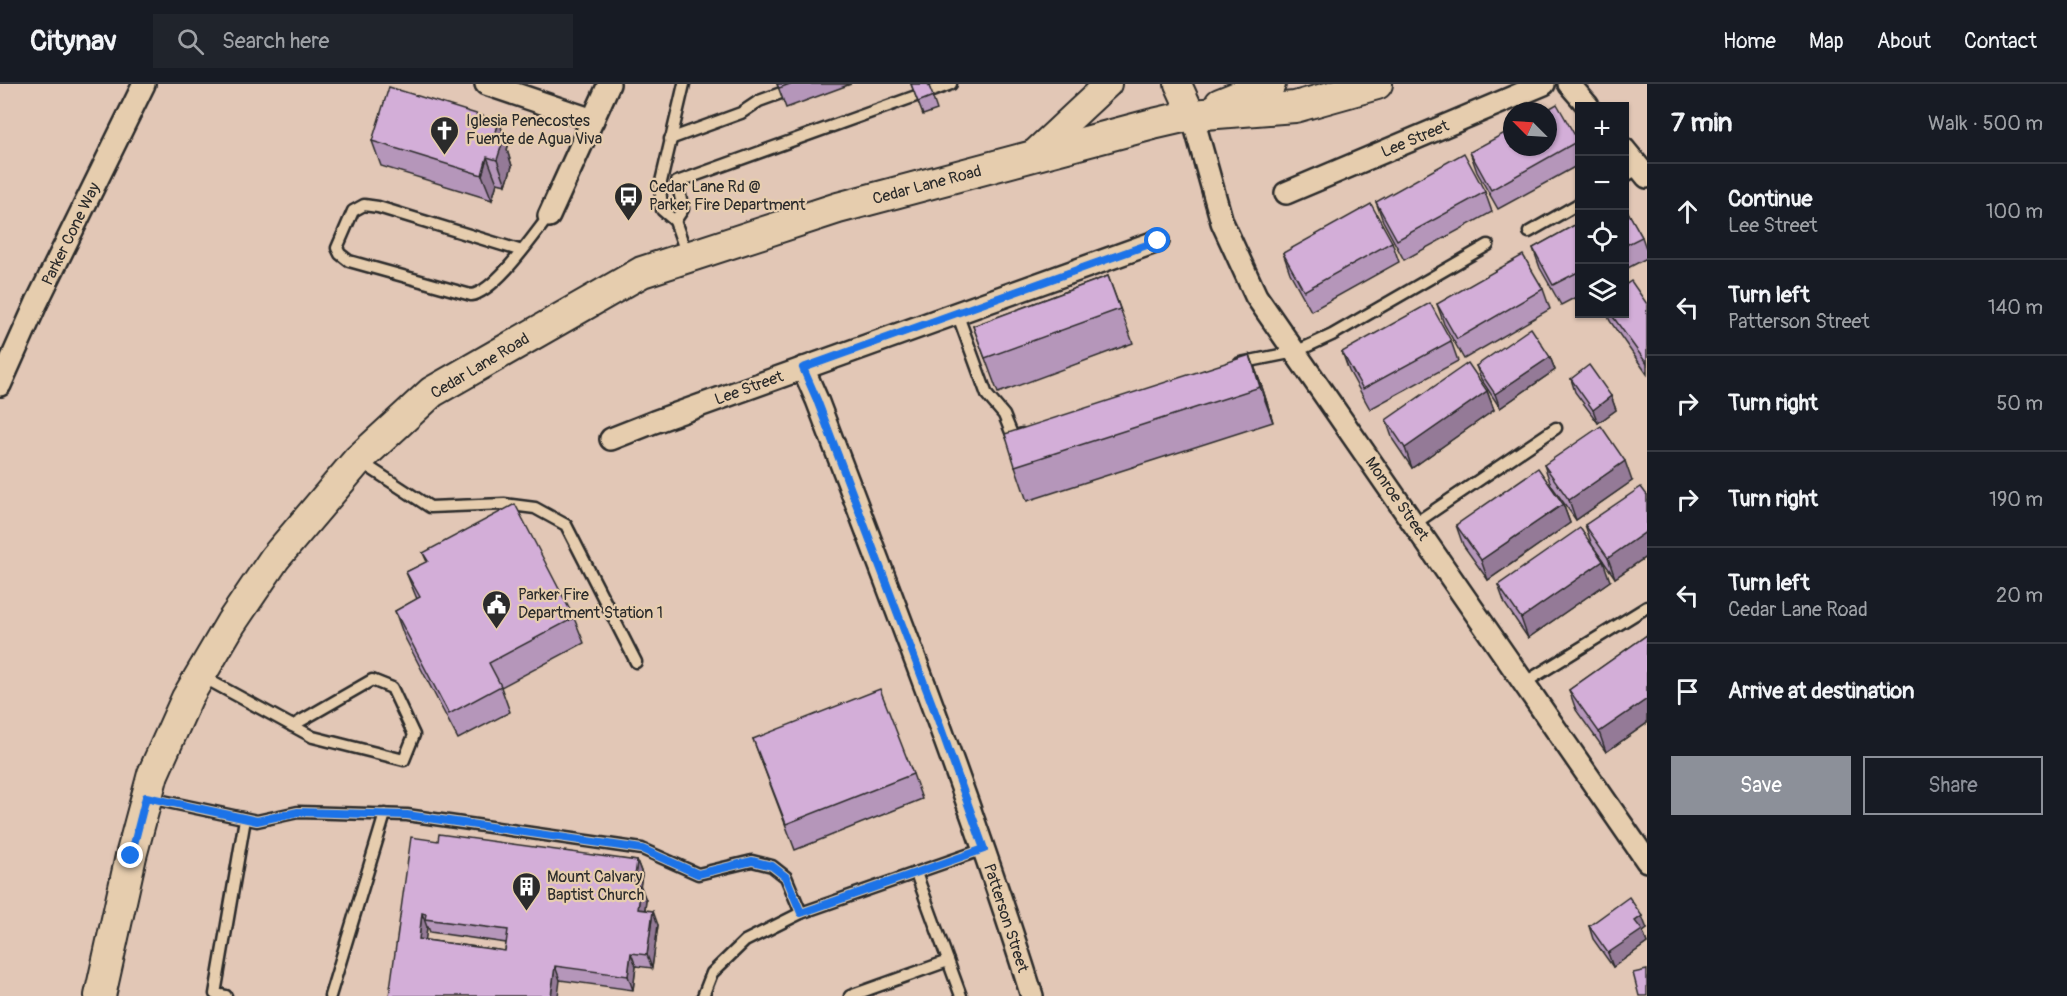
<!DOCTYPE html>
<html lang="en">
<head>
<meta charset="utf-8">
<style>
  body { margin:0; font-family:Pangolin,sans-serif; background:#20242c; color:#f1f3f6 }
  .controls { position:absolute; right:18px; top:18px; display:grid; overflow:hidden; border-radius:0px; box-shadow:0 2px 4px #0004 }
  .controls button { width:54px; height:54px; display:grid; place-items:center; padding:0; border:0; border-bottom:2px solid #363941; background:#171b24; color:#f1f3f6; font:30px sans-serif }
  .compass { position:absolute; left:1503px; top:18px; width:54px; height:54px; border-radius:50%; background:#171b24; box-shadow:0 2px 4px #0004; rotate:294deg }
  .stop { position:absolute; width:18px; height:18px; margin:-14px; border:4px solid #1a73e8; border-radius:50%; background:#fff }
  .stop.end { background:#1a73e8; border-color:#fff; box-shadow:0 2px 6px #0008 }
  .list { margin:0; padding:0; list-style:none }
  h2 { display:flex; justify-content:space-between; align-items:center; height:78px; margin:0; padding:0 24px; font-size:26px }
  h2 small { font-size:20px; font-weight:400; color:#9ea1a6 }
  .list li { display:grid; grid-template-columns:39px 1fr auto; gap:18px; align-items:center; box-sizing:border-box; height:96px; padding:0 24px; border-top:2px solid #363941 }
  .list b { display:block; font-size:22px; white-space:nowrap }
  .list p { margin:0; font-size:20px; white-space:nowrap; color:#9ea1a6 }
  .list em { font-size:20px; font-style:normal; color:#9ea1a6 }
  .actions { display:flex; gap:12px; padding:18px 24px }
  .actions a { flex:1; padding:14px 0; border:2px solid #8c9099; border-radius:0px; text-align:center; font-size:21px; color:#8c9099 }
  .actions .main { background:#8c9099; color:#fff }
  .icon { flex:none; width:33px; height:33px; fill:none; stroke:currentColor; stroke-width:2; stroke-linecap:round; stroke-linejoin:round }
  .map { position:relative; flex:none; width:1647px; height:912px; overflow:hidden }
  header { display:flex; align-items:center; gap:36px; box-sizing:border-box; height:84px; padding:0 30px; background:#171b24; border-bottom:2px solid #363941 }
  header strong { font-size:28px }
  nav { display:flex; gap:33px; margin-inline-start:auto; font-size:21px }
  .search { width:420px; height:54px; background:#20242c; display:flex; align-items:center; gap:15px; box-sizing:border-box; padding:0 21px; border-radius:0px; color:#9ea1a6; font-size:22px }
  main { display:flex }
  aside { flex:1; background:#171b24 }
  .map>svg:first-child { display:block }
  .lines { fill:none; stroke-linecap:round; stroke-linejoin:round }
  .service-casing { stroke:#2b2b2b; stroke-width:15 }
  .minor-casing { stroke:#2b2b2b; stroke-width:26 }
  .tertiary-casing { stroke:#2b2b2b; stroke-width:30 }
  .secondary-casing { stroke:#2b2b2b; stroke-width:34 }
  .service { stroke:#e6cdae; stroke-width:10 }
  .minor { stroke:#e6cdae; stroke-width:21 }
  .tertiary { stroke:#e6cdae; stroke-width:26 }
  .secondary { stroke:#e6cdae; stroke-width:30 }
  .wall { fill:#b596ba; stroke:#2b2b2b; stroke-width:1.5; fill-rule:evenodd }
  .shaded-wall { fill:#947a97; stroke:#2b2b2b; stroke-width:1.5 }
  .building { fill:#d3aed8; stroke:#2b2b2b; stroke-width:1.5; fill-rule:evenodd }
  .route { stroke:#1a73e8; stroke-width:8 }
  .labels { text-anchor:middle; dominant-baseline:central; stroke-width:4.5; stroke-linejoin:round; paint-order:stroke }
  .poi-label { font-size:16px; fill:#2b2b2b; stroke:#e6cdae; text-anchor:start }
  .street-label { font-size:16px; fill:#2b2b2b; stroke:#e6cdae }
</style>
</head>
<body>
<header>
<strong>Citynav</strong>
<div class="search"><svg class="icon" aria-label="search" viewBox="0 0 24 24"><circle cx="10" cy="10" r="6"/><path d="M15 15l6 6"/></svg>Search here</div>
<nav><a>Home</a><a>Map</a><a>About</a><a>Contact</a></nav>
</header>
<main>
<div class="map">
<svg width="1647" height="912" viewBox="0 0 1647 912">
  <rect width="100%" height="100%" fill="#e2c7b6"/>
  <filter id="ink" filterUnits="userSpaceOnUse"><feTurbulence type="fractalNoise" baseFrequency=".0167" numOctaves="2"/><feDisplacementMap in="SourceGraphic" scale="12" xChannelSelector="R" yChannelSelector="G"/><feConvolveMatrix kernelMatrix="1 2 1 2 8 2 1 2 1" color-interpolation-filters="sRGB"/></filter>
  <g filter="url(#ink)">
    <g class="lines">
      <defs>
        <g id="service">
          <polyline points="684,0 660,102 662,126 675,137 687,171"/>
          <polyline points="932,7 951,0"/>
          <polyline points="670,55 741,29 759,17 781,9"/>
          <polyline points="1624,93 1640,84"/>
          <polyline points="675,137 683,125 677,98 916,12"/>
          <polyline points="1529,148 1580,119"/>
          <path d="M 522,167 L 378,123 L 364,121 L 353,127 L 337,164 L 340,170 L 349,177 L 471,211 C 495,208 534,151 549,132"/>
          <polyline points="957,229 987,311 1004,331 1013,353 1022,350"/>
          <polyline points="1240,279 1295,268 1332,251 1488,161"/>
          <polyline points="361,378 430,423 504,420 535,424 566,441 636,578"/>
          <polyline points="1414,440 1556,344"/>
          <polyline points="201,592 313,653 404,676 414,651 392,604 372,596 292,642"/>
          <polyline points="1524,599 1647,523"/>
          <polyline points="149,714 257,737 298,728 407,731 642,765 698,790 752,777 772,782 786,793 801,829 984,765"/>
          <polyline points="916,789 961,912"/>
          <polyline points="226,912 215,910 245,735"/>
          <polyline points="330,912 385,730"/>
          <polyline points="703,912 712,889 745,857 801,829"/>
          <polyline points="850,912 948,877"/>
        </g>
        <g id="minor">
          <polyline points="486,0 593,36"/>
          <polyline points="1569,0 1588,22"/>
          <polyline points="1192,31 1222,138 1256,212 1647,777"/>
          <polyline points="1624,65 1647,93"/>
          <polyline points="1286,109 1544,0"/>
          <polyline points="549,132 609,0"/>
          <path d="M 803,284 L 817,316 C 892,514 969,710 1032,912"/>
          <polyline points="0,301 37,218 144,0"/>
          <polyline points="611,355 654,338 1158,157"/>
        </g>
        <g id="tertiary">
          <polyline points="1178,0 1192,31"/>
          <polyline points="1031,72 1108,0"/>
        </g>
        <g id="secondary">
          <polyline points="1220,20 1270,0"/>
          <polyline points="100,912 131,772 153,690 187,614 231,539 275,474 358,376 432,308 642,188 838,124 1153,40 1192,31 1295,23 1377,0"/>
        </g>
      </defs>
      <use href="#service" class="service-casing"/>
      <use href="#minor" class="minor-casing"/>
      <use href="#tertiary" class="tertiary-casing"/>
      <use href="#secondary" class="secondary-casing"/>
      <use href="#service" class="service"/>
      <use href="#minor" class="minor"/>
      <use href="#tertiary" class="tertiary"/>
      <use href="#secondary" class="secondary"/>
    </g>
    <g class="wall">
      <polygon points="777,0 851,0 786,24"/>
      <polygon points="911,0 928,0 937,26 923,31"/>
      <polygon points="372,57 508,62 507,66 512,82 506,101 497,99 492,116 381,82"/>
      <polygon points="1578,57 1580,62 1580,80 1498,125 1477,88 1470,68"/>
      <polygon points="1485,108 1492,128 1404,176 1383,137 1376,118"/>
      <polygon points="1624,121 1642,153 1647,167 1647,174 1624,186"/>
      <polygon points="1580,138 1580,211 1561,221 1540,184 1533,164"/>
      <polygon points="1392,158 1399,178 1311,227 1290,189 1283,169"/>
      <polygon points="1108,192 1133,259 998,309 973,242"/>
      <polygon points="1543,205 1550,225 1464,275 1444,240 1437,220"/>
      <polygon points="1647,220 1647,290 1610,237 1607,230 1624,230"/>
      <polygon points="1451,257 1458,277 1370,325 1349,287 1342,268"/>
      <polygon points="1250,271 1263,306 1273,338 1027,417 1015,382"/>
      <polygon points="1550,273 1555,286 1500,324 1481,295 1476,282"/>
      <polygon points="1571,295 1611,312 1616,326 1598,339 1575,308"/>
      <polygon points="1487,307 1494,326 1412,384 1393,356 1386,336"/>
      <polygon points="1544,381 1632,397 1576,436 1551,401"/>
      <polygon points="1647,411 1647,472 1615,494 1592,461 1585,441"/>
      <polygon points="1563,420 1570,439 1488,496 1463,461 1456,441"/>
      <polygon points="423,469 574,534 584,559 501,603 510,628 458,655 404,552 395,527 417,515 406,488 427,478"/>
      <polygon points="1610,497 1528,554 1505,520 1498,501"/>
      <polygon points="1647,551 1647,639 1606,668 1576,626 1569,606"/>
      <polygon points="753,655 913,690 922,715 795,766"/>
      <path d="M 438,757 L 637,777 L 642,790 L 640,802 L 646,816 L 645,826 L 658,841 L 652,884 L 636,882 L 633,906 L 560,896 L 389,912 ZM 427,843 L 428,843 L 430,848 L 506,859 L 505,867 L 425,856 Z"/>
      <polygon points="1589,842 1647,845 1643,848 1647,859 1613,883 1593,855"/>
    </g>
    <g class="shaded-wall">
      <polygon points="499,37 508,62 507,66 512,82 506,101 497,76 494,54"/>
      <polygon points="487,73 497,99 492,116 482,91"/>
      <polygon points="1250,271 1263,306 1273,338 1260,303"/>
      <polygon points="1550,273 1555,286 1500,324 1495,310"/>
      <polygon points="1487,307 1494,326 1412,384 1405,364"/>
      <polygon points="1611,312 1616,326 1598,339 1593,326"/>
      <polygon points="1625,377 1632,397 1576,436 1569,416"/>
      <polygon points="1563,420 1570,439 1488,496 1481,476"/>
      <polygon points="1647,447 1647,472 1615,494 1608,474"/>
      <polygon points="1603,477 1610,497 1528,554 1521,534"/>
      <polygon points="1647,615 1647,639 1606,668 1599,648"/>
      <polygon points="637,777 642,790 639,813 634,800"/>
      <polygon points="641,803 646,816 643,839 638,825"/>
      <polygon points="653,827 658,841 652,884 647,871"/>
      <polygon points="422,829 427,843 424,869 419,855"/>
      <polygon points="1642,832 1647,845 1643,848 1647,859 1613,883 1608,869 1635,837"/>
      <polygon points="631,869 636,882 633,906 628,892"/>
      <polygon points="555,882 560,896 558,912 551,912"/>
    </g>
    <g class="building">
      <polygon points="777,0 790,0 779,4"/>
      <polygon points="911,0 928,0 933,12 918,18"/>
      <polygon points="389,3 499,37 494,54 503,57 497,76 487,73 482,91 372,57"/>
      <polygon points="1557,20 1578,57 1491,106 1470,68 1512,45 1512,63 1548,63 1548,27 1545,27"/>
      <polygon points="1464,69 1485,108 1397,156 1376,118"/>
      <polygon points="1371,120 1392,158 1304,207 1283,169"/>
      <polygon points="1624,121 1642,153 1624,162"/>
      <polygon points="1580,138 1580,187 1553,201 1533,164"/>
      <polygon points="1523,171 1543,205 1457,255 1437,220"/>
      <polygon points="1108,192 1120,225 985,274 973,242"/>
      <polygon points="1631,197 1647,220 1647,280 1611,230 1624,230 1624,202"/>
      <polygon points="1430,219 1451,257 1363,305 1342,268"/>
      <polygon points="1531,244 1550,273 1495,310 1476,282"/>
      <polygon points="1250,271 1260,303 1015,382 1005,350"/>
      <polygon points="1468,279 1487,307 1405,364 1386,336"/>
      <polygon points="1589,281 1611,312 1593,326 1571,295"/>
      <polygon points="1601,342 1625,377 1569,416 1544,381"/>
      <polygon points="1538,384 1563,420 1481,476 1456,441"/>
      <polygon points="1641,403 1647,411 1647,447 1608,474 1585,441"/>
      <polygon points="515,420 574,534 489,579 501,602 449,630 395,527 420,513 406,488 428,477 423,469"/>
      <polygon points="1580,444 1603,477 1521,534 1498,501"/>
      <polygon points="1647,551 1647,615 1599,648 1569,606"/>
      <polygon points="880,605 913,690 786,740 753,655"/>
      <path d="M 439,750 L 637,777 L 634,800 L 641,803 L 638,825 L 653,827 L 647,871 L 631,869 L 628,892 L 555,882 L 551,912 L 389,912 L 411,753 L 438,757 ZM 422,829 L 426,830 L 425,835 L 508,846 L 505,867 L 419,855 Z"/>
      <polygon points="1629,813 1642,832 1635,837 1642,846 1608,869 1589,842"/>
      <polygon points="1647,886 1647,912 1639,912 1633,889"/>
    </g>
  </g>
  <g class="lines" filter="url(#ink)">
    <polyline class="route" points="131,772 146,713 257,737 298,728 407,731 642,765 698,790 752,777 772,782 786,793 801,829 984,765 938,636 817,316 803,284 1158,157"/>
  </g>
  <defs>
    <symbol id="church-pin" viewBox="-11 -11 22 30"><path d="M0 17L-7.5 6A9.5 9.5 0 1 1 7.5 6Z" fill="#2b2b2b" stroke="#e6cdae"/><path d="M-1.2-6h2.4v3.5h3.3v2.4h-3.3V6h-2.4V-.1h-3.3v-2.4h3.3Z" fill="#fff"/></symbol>
    <symbol id="bus-pin" viewBox="-11 -11 22 30"><path d="M0 17L-7.5 6A9.5 9.5 0 1 1 7.5 6Z" fill="#2b2b2b" stroke="#e6cdae"/><path d="M-5-6H5V4H4V6H2V4H-2V6H-4V4H-5ZM-3.5-4V0h7V-4ZM-3.5 1.2v1.5H-2V1.2ZM2 1.2v1.5H3.5V1.2Z" fill="#fff"/></symbol>
    <symbol id="civic-pin" viewBox="-11 -11 22 30"><path d="M0 17L-7.5 6A9.5 9.5 0 1 1 7.5 6Z" fill="#2b2b2b" stroke="#e6cdae"/><path d="M-.6-6.5H3V-4.5H.6V-3L4-1V1h2V6H-6V1h2V-1L-.6-3ZM-1.2 2.5V6h2.4V2.5Z" fill="#fff"/></symbol>
    <symbol id="building-pin" viewBox="-11 -11 22 30"><path d="M0 17L-7.5 6A9.5 9.5 0 1 1 7.5 6Z" fill="#2b2b2b" stroke="#e6cdae"/><path d="M-4-6H4V6H1V3H-1V6H-4ZM-2.5-4.3h1.7v1.8h-1.7ZM.8-4.3h1.7v1.8H.8ZM-2.5-1h1.7V.8h-1.7ZM.8-1h1.7V.8H.8Z" fill="#fff"/></symbol>
  </defs>
  <g fill-rule="evenodd">
    <use href="#church-pin" x="428" y="30" width="33" height="45"/>
    <use href="#bus-pin" x="612" y="96" width="33" height="45"/>
    <use href="#civic-pin" x="480" y="504" width="33" height="45"/>
    <use href="#building-pin" x="510" y="786" width="33" height="45"/>
  </g>
  <g class="labels">
    <g class="poi-label">
      <text x="466" y="37">Iglesia Penecostes<tspan x="466" dy="18">Fuente de Agua Viva</tspan></text>
      <text x="649" y="103">Cedar Lane Rd @<tspan x="649" dy="18">Parker Fire Department</tspan></text>
      <text x="518" y="511">Parker Fire<tspan x="518" dy="18">Department Station 1</tspan></text>
      <text x="547" y="793">Mount Calvary<tspan x="547" dy="18">Baptist Church</tspan></text>
    </g>
    <g class="street-label">
      <text transform="translate(1415 55) rotate(-23)">Lee Street</text>
      <text transform="translate(927 101) rotate(-15)">Cedar Lane Road</text>
      <text transform="translate(71 150) rotate(-64)">Parker Cone Way</text>
      <text transform="translate(480 282) rotate(-31)">Cedar Lane Road</text>
      <text transform="translate(749 304) rotate(-20)">Lee Street</text>
      <text transform="translate(1397 415) rotate(55)">Monroe Street</text>
      <text transform="translate(1006 834) rotate(72)">Patterson Street</text>
    </g>
  </g>
</svg>
<div class="controls">
<button>+</button>
<button>−</button>
<button><svg class="icon" aria-label="locate" viewBox="0 0 24 24"><circle cx="12" cy="12" r="6"/><path d="M12 2v4M12 18v4M2 12h4M18 12h4"/></svg></button>
<button><svg class="icon" aria-label="layers" viewBox="0 0 24 24"><path d="M12 4l9 5-9 5-9-5zM3 14l9 5 9-5"/></svg></button>
</div>
<svg class="compass" viewBox="-18 -18 36 36"><path d="M0-13l5 13h-10z" fill="#e53935"/><path d="M0 13l5-13h-10z" fill="#9ea1a6"/></svg>
<div class="stop" style="left:1158px;top:157px"></div>
<div class="stop end" style="left:131px;top:772px"></div>
</div>
<aside>
<h2>7 min<small>Walk · 500 m</small></h2>
<ul class="list">
<li><svg class="icon" aria-label="ahead" viewBox="0 0 24 24"><path d="M12 20V5M6 11l6-6 6 6"/></svg><div><b>Continue</b><p>Lee Street</p></div><em>100 m</em></li>
<li><svg class="icon" aria-label="left" viewBox="0 0 24 24"><path d="M17 20v-9H6M10 6l-5 5 5 5"/></svg><div><b>Turn left</b><p>Patterson Street</p></div><em>140 m</em></li>
<li><svg class="icon" aria-label="right" viewBox="0 0 24 24"><path d="M7 20v-9h11M14 6l5 5-5 5"/></svg><div><b>Turn right</b></div><em>50 m</em></li>
<li><svg class="icon" aria-label="right" viewBox="0 0 24 24"><path d="M7 20v-9h11M14 6l5 5-5 5"/></svg><div><b>Turn right</b></div><em>190 m</em></li>
<li><svg class="icon" aria-label="left" viewBox="0 0 24 24"><path d="M17 20v-9H6M10 6l-5 5 5 5"/></svg><div><b>Turn left</b><p>Cedar Lane Road</p></div><em>20 m</em></li>
<li><svg class="icon" aria-label="arrive" viewBox="0 0 24 24"><path d="M6 21V4h12l-3 4 3 4H6"/></svg><div><b>Arrive at destination</b></div></li>
</ul>
<div class="actions"><a class="main">Save</a><a>Share</a></div>
</aside>
</main>
</body>
</html>
